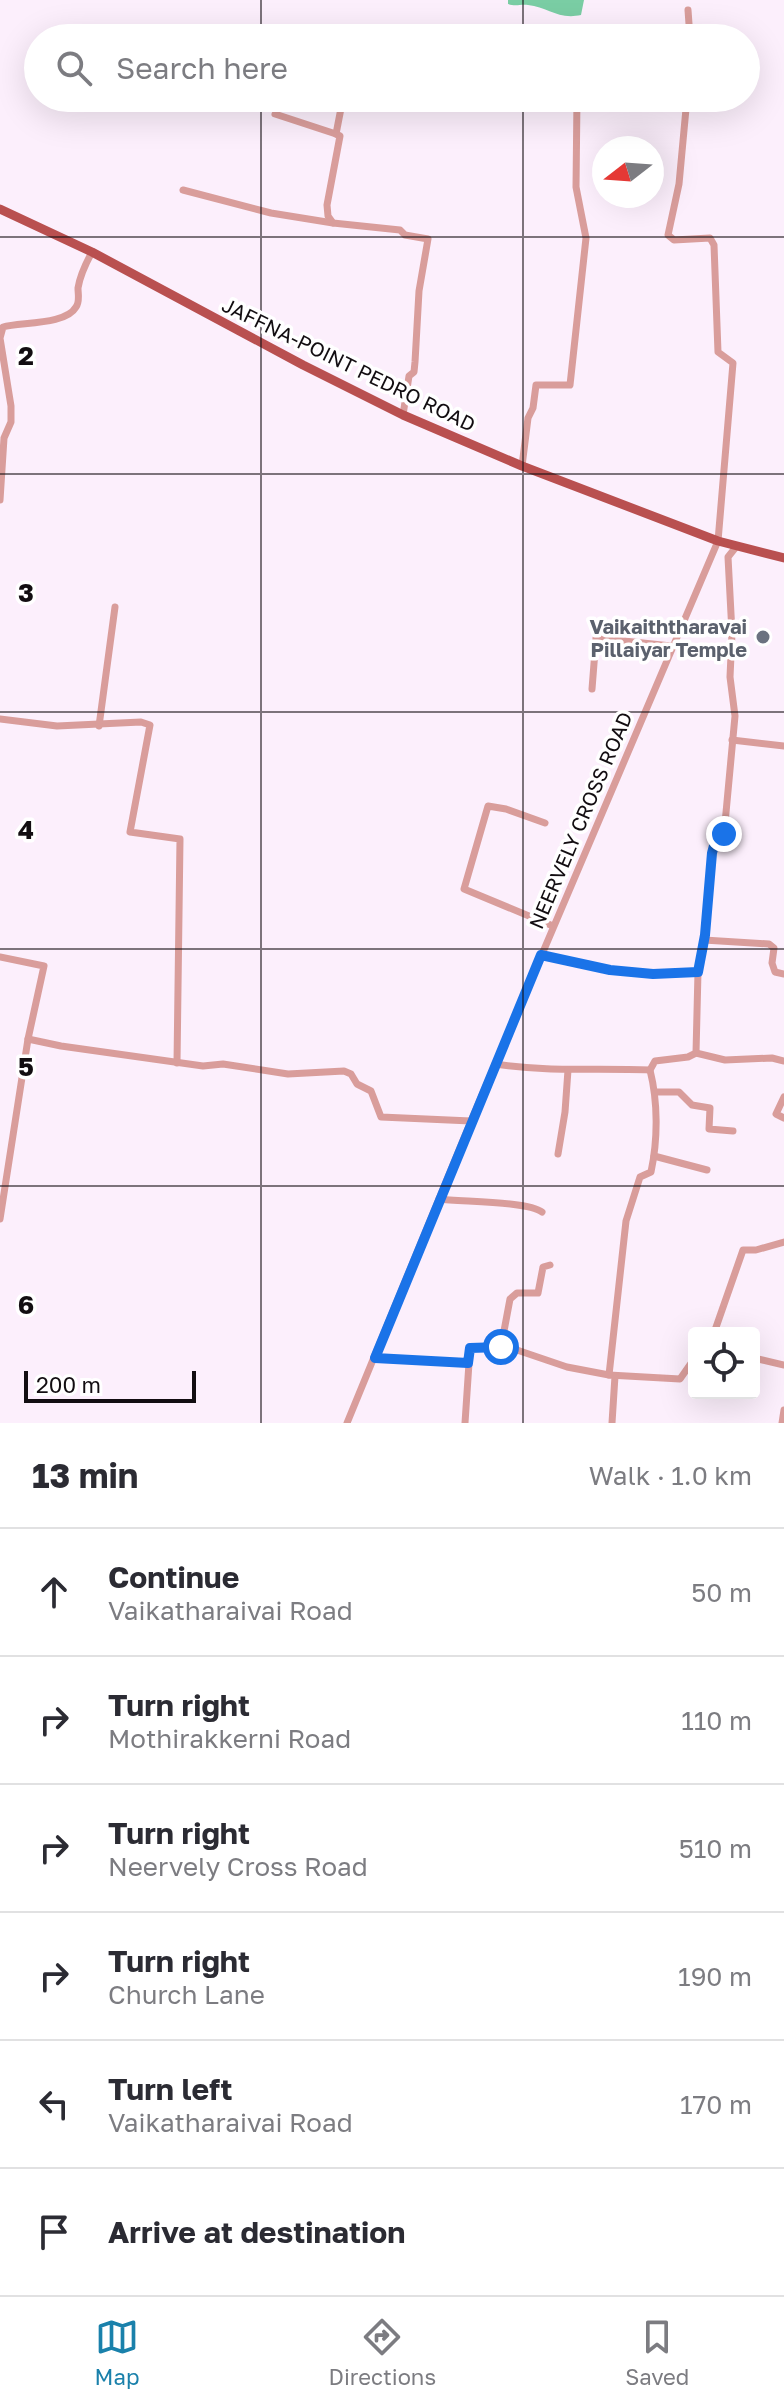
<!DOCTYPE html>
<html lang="en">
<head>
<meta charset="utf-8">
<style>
  body { margin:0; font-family:"Golos Text",sans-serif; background:#f2f2f3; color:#2b2b33 }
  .controls { position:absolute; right:24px; bottom:24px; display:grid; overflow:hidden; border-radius:8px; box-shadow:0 8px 32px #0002 }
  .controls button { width:72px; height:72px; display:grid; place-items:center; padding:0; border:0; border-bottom:2px solid #e1e1e2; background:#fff; color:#2b2b33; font:40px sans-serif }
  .compass { position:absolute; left:592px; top:136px; width:72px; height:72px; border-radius:50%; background:#fff; box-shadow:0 8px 32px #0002; rotate:253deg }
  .scale { position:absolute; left:24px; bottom:20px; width:172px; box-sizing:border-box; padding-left:8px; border:4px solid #120d11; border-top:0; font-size:22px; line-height:28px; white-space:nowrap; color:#120d11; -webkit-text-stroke:6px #fff; paint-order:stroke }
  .stop { position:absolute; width:24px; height:24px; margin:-18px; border:6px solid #1a73e8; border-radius:50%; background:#fff }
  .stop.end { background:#1a73e8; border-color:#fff; box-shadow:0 2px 8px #0008 }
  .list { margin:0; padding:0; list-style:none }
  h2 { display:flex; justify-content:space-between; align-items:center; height:104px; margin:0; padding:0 32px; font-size:34px }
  h2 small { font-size:26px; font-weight:400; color:#7c7c81 }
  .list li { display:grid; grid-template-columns:52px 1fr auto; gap:24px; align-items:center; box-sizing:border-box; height:128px; padding:0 32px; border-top:2px solid #e1e1e2 }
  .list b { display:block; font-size:30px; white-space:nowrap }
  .list p { margin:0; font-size:26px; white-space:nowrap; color:#7c7c81 }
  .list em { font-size:26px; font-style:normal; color:#7c7c81 }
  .icon { flex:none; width:44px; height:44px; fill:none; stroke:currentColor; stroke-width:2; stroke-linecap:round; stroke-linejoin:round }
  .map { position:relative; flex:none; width:784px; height:1423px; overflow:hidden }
  .search { position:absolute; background:#fff; box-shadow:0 8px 32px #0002; left:24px; right:24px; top:24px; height:88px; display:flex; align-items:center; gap:20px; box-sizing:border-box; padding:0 28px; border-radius:44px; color:#7c7c81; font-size:30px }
  .sheet { height:872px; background:#fff }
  nav { display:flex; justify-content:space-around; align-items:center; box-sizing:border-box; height:112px; border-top:2px solid #e1e1e2; background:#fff; font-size:22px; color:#7c7c81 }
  nav a { display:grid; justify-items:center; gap:4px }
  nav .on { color:#1a81ab }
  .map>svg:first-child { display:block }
  .forest { fill:#7acda4 }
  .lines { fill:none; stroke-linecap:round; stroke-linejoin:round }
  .minor { stroke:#d99d9b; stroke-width:7 }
  .major { stroke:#b95050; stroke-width:9 }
  .route { stroke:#1a73e8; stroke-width:10 }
  .grid { fill:none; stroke:#120d11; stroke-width:2; stroke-opacity:0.55 }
  .worship-dot { fill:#6b7280; stroke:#fff; stroke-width:3 }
  .labels { text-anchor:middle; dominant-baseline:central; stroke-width:7; stroke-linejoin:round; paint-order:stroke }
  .street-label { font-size:20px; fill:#120d11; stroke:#fff }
  .worship-label { font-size:20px; font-weight:bold; fill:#5b616d; stroke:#fff; text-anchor:end }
  .grid-label { font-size:26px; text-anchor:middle; font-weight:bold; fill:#120d11; stroke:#fff; stroke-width:7; stroke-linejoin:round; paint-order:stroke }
</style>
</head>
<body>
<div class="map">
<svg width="784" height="1423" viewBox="0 0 784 1423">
  <rect width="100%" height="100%" fill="#fceffc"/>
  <path class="forest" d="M 508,0 L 584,0 L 581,15 C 558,20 548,7 528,5 C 520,4 516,7 508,4 Z"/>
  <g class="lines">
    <g class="minor">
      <polyline points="688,10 690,38"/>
      <polyline points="343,98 336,134 340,136 327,205 328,216 333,223 400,230 405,235 428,239 419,291 415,362 414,372 409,376 403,415"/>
      <polyline points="275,114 336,134"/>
      <polyline points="183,190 271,213 333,223"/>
      <polyline points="522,466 528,418 533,408 536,385 570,385 586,238 576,187 577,98"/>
      <path d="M 0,500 L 4,438 L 11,422 L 11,406 L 0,338 L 3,327 C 21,322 66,325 76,307 C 80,302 78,294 78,288 C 80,275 86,263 92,252"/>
      <polyline points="592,689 596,638 671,646"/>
      <polyline points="0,719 57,726 141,722 150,725 130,832 180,839 177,1063"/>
      <polyline points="99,726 115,607"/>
      <polyline points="732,740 784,746"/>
      <polyline points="545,823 506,809 488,806 464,889 553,926"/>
      <polyline points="704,940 769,944 774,948 772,963 775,972 784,974"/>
      <polyline points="541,955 610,970 653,974 698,972"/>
      <polyline points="0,957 44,966 28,1039 0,1219"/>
      <polyline points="28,1039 61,1046 203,1066 223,1064 288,1074 344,1071 351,1074 357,1084 371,1091 381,1117 471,1121"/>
      <polyline points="696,1053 725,1060 772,1058 784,1061"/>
      <path d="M 495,1064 C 547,1072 598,1068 650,1070"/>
      <polyline points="656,1092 679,1092 692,1105 710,1108 709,1129 733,1131"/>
      <polyline points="784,1097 776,1114 784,1118"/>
      <polyline points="558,1154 565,1112 568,1070"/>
      <polyline points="654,1156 707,1170"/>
      <path d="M 439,1199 C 461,1202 528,1201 542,1212"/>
      <polyline points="714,1333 743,1250 756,1250 784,1242"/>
      <polyline points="501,1347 510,1299 517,1293 538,1293 543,1267 550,1265"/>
      <polyline points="375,1358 468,1363"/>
      <polyline points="754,1358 784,1365"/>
      <polyline points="609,1375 680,1379 694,1359"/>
      <polyline points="347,1423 471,1121 718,541 733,363 718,352 714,245 710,238 674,240 668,235 679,184 687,98"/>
      <path d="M 465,1423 L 470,1348 L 514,1349 L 567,1367 L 609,1375 L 626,1221 L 640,1177 L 651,1172 C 658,1139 658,1102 650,1070 L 655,1061 L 688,1057 L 696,1053 L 698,972 L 704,940 L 712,853 L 715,842 L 724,834 L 735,716 L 730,677 L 732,633 L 728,557 L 736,547"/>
      <polyline points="612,1423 615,1376"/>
      <polyline points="782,1423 784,1410"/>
    </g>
    <polyline class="major" points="0,209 92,252 303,365 403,415 522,466 718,541 784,558"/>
  </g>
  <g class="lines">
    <polyline class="route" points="501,1347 470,1348 468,1363 375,1358 541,955 610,970 653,974 698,972 705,935 712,853 715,842 724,834"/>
  </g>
  <path class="grid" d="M 261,0 L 261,38M 523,0 L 523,38M 261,98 L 261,1423M 523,98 L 523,1423M 0,237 L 784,237M 0,474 L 784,474M 0,712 L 784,712M 0,949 L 784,949M 0,1186 L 784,1186"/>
  <circle class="worship-dot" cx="763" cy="637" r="8"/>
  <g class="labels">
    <g class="street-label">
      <text transform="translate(349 364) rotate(26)">JAFFNA-POINT PEDRO ROAD</text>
      <text transform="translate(580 820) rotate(-67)">NEERVELY CROSS ROAD</text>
    </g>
    <g class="worship-label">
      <text x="747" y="626">Vaikaiththaravai<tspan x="747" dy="23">Pillaiyar Temple</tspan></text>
    </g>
  </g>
  <g class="grid-label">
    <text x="26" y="365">2</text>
    <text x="26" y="602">3</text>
    <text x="26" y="839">4</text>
    <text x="26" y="1076">5</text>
    <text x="26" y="1314">6</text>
  </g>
</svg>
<div class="controls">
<button><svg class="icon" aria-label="locate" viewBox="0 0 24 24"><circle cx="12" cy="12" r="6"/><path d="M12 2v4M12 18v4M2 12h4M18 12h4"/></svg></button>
</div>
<svg class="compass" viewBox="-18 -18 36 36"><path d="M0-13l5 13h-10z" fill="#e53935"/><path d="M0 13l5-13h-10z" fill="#7c7c81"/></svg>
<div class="scale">200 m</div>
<div class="stop" style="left:501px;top:1347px"></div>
<div class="stop end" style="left:724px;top:834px"></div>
<div class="search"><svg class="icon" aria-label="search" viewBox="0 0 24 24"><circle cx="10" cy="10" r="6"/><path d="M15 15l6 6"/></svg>Search here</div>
</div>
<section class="sheet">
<h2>13 min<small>Walk · 1.0 km</small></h2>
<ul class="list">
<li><svg class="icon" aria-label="ahead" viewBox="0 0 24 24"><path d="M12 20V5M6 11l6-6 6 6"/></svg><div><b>Continue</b><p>Vaikatharaivai Road</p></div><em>50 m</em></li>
<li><svg class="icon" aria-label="right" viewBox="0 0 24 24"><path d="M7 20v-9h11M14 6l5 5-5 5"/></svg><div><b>Turn right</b><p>Mothirakkerni Road</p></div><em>110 m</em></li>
<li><svg class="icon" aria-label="right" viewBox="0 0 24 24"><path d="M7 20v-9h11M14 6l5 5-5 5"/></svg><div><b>Turn right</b><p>Neervely Cross Road</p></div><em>510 m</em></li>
<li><svg class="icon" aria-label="right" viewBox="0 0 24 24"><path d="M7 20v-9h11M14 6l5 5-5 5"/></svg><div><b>Turn right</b><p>Church Lane</p></div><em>190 m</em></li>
<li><svg class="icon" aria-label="left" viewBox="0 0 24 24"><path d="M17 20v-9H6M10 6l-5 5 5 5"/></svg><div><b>Turn left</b><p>Vaikatharaivai Road</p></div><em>170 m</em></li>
<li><svg class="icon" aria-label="arrive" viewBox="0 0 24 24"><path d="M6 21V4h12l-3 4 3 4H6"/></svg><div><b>Arrive at destination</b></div></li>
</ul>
</section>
<nav>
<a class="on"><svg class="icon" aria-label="map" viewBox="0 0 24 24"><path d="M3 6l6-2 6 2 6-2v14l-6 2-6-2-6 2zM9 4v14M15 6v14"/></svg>Map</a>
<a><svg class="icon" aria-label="directions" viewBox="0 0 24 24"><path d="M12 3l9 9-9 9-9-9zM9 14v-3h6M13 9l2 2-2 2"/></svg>Directions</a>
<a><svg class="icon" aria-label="saved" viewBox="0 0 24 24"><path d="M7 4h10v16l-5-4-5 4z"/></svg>Saved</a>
</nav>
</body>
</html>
